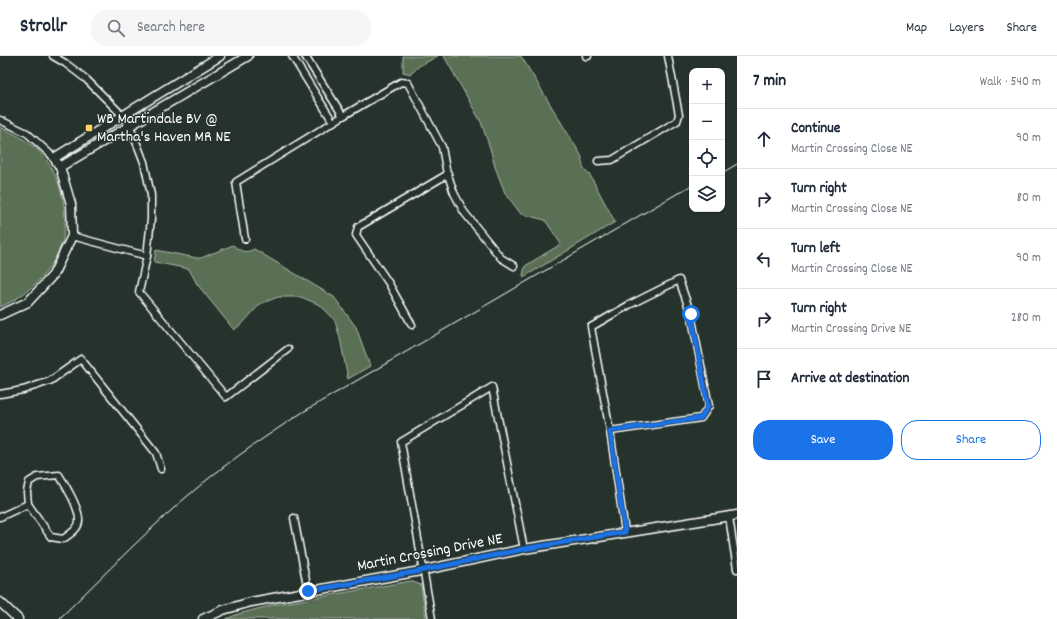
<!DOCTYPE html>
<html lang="en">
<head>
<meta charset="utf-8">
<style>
  body { margin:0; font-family:Dekko,sans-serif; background:#f6f6f7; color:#1f2937 }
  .controls { position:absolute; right:12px; top:12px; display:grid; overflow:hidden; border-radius:8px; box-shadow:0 1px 3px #0004 }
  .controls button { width:36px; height:36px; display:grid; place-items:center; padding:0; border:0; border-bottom:1px solid #e0e1e3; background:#fff; color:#1f2937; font:20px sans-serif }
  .stop { position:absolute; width:12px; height:12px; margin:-9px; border:3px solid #1a73e8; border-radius:50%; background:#fff }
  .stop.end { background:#1a73e8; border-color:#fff; box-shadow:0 1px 4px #0008 }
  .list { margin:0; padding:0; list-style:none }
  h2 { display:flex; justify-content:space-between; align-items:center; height:52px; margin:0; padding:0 16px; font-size:17px }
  h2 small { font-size:13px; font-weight:400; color:#747a83 }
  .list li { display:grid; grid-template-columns:26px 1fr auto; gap:12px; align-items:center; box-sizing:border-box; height:60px; padding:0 16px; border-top:1px solid #e0e1e3 }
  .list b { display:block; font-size:15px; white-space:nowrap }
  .list p { margin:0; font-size:13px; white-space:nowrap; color:#747a83 }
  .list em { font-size:13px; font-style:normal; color:#747a83 }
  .actions { display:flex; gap:8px; padding:12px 16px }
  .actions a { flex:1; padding:9px 0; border:1px solid #1a73e8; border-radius:16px; text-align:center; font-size:14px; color:#1a73e8 }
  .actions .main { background:#1a73e8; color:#fff }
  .icon { flex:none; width:22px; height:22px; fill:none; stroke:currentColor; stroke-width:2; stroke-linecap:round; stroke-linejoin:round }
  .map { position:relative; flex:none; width:737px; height:563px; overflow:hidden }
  header { display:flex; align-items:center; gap:24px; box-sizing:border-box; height:56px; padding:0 20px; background:#fff; border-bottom:1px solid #e0e1e3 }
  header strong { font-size:19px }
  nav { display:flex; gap:22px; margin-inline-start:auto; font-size:14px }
  .search { width:280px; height:36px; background:#f6f6f7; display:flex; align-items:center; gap:10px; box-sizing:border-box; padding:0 14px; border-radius:16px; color:#747a83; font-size:15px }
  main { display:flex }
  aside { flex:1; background:#fff }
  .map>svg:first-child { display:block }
  .green { fill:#5a7054; stroke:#acb8aa }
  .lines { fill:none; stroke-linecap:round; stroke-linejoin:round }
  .minor-casing { stroke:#fff; stroke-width:9 }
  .tertiary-casing { stroke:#fff; stroke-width:11 }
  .minor { stroke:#26332d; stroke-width:6 }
  .tertiary { stroke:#26332d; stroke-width:8 }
  .tram { stroke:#fff; stroke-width:1 }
  .route { stroke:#1a73e8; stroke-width:5 }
  .poi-dot { fill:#ffd166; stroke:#26332d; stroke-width:1.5 }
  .labels { text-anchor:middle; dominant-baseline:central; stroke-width:3; stroke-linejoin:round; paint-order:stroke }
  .poi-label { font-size:16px; fill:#fff; stroke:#26332d; text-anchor:start }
  .street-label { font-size:16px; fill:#fff; stroke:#26332d }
</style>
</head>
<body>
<header>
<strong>Strollr</strong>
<div class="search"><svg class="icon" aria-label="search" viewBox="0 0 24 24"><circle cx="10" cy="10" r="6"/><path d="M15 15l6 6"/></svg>Search here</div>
<nav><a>Map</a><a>Layers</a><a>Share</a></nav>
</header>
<main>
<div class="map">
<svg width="737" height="563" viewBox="0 0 737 563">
  <rect width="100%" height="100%" fill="#26332d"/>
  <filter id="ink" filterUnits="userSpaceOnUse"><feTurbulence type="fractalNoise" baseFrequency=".025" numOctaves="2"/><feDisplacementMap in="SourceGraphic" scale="8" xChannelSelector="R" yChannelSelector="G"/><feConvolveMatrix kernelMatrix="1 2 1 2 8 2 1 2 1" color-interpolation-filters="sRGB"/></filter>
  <g filter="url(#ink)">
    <g class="green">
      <polygon points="403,0 438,0 419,10 411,18 403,16"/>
      <path d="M 444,0 L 521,0 L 582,101 C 581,108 584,115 590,119 L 615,166 L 524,221 L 523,219 L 525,210 L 561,188 L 545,164 L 521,158 L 505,137 L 495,111 L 490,92 L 481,66 Z"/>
      <path d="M 0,71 C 14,77 28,85 39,95 C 59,116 68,149 64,178 C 59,209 29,240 0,251 Z"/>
      <path d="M 233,189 C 240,195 245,198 254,193 L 334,241 L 356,271 L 370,310 L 348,323 L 340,282 L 335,265 L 332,261 L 320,249 L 301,241 L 278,241 L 260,248 L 243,267 L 234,274 L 197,228 L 189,213 L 154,206 L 156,194 L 197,202 L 201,202 Z"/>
      <polygon points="411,525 421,529 426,563 226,563 238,558 273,549"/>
    </g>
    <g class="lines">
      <defs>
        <g id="minor">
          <polyline points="53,0 65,7 86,23 123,60 130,70 144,106 151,139 151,163 147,200 139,236 226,341 288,293"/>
          <polyline points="292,0 333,66"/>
          <polyline points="305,0 343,60"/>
          <polyline points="586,0 588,0"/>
          <polyline points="0,64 27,77 49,97 54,102"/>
          <polyline points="598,105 612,104 677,65 679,59 668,0"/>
          <polyline points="72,180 147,200"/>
          <polyline points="245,183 236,126 343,60 401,26 408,27 442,91 446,113 454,137 464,156 501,202 514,210"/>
          <polyline points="412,269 388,226 356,179 358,171 448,118"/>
          <polyline points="0,338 23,334 50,325 81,303 156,397 161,413"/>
          <polyline points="610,375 701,362 709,350 691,258 679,224 629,249 591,271 610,375 625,476"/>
          <path d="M 59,419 C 65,428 80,453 79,465 C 79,473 69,479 63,483 L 51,481 L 28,448 L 27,436 L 29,426 L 37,421 Z"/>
          <polyline points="0,461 28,448"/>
          <polyline points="729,461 737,513"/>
          <polyline points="294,462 308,535"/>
          <polyline points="432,563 401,386 492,331 524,493"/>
        </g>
        <g id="tertiary">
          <polyline points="60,111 248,0"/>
          <polyline points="0,259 28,246 53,219 72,180 71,148 60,111 54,102 220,0"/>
          <polyline points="0,546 18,563"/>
          <polyline points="203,563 223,554 251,546 415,516 524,493 737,459"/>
        </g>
      </defs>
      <use href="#minor" class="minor-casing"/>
      <use href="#tertiary" class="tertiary-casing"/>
      <use href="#minor" class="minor"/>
      <use href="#tertiary" class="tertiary"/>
      <g class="tram">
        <polyline points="722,117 737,108"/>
        <path d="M 59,563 C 106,517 152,469 203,427 C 235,401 269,378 303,356 L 692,129"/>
      </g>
    </g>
  </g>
  <g class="lines" filter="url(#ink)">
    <polyline class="route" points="308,535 415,516 524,493 625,476 610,375 701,362 708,350 691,258"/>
  </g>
  <rect class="poi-dot" x="85" y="68" width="8" height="8" rx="2"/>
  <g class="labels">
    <g class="poi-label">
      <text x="97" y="63">WB Martindale BV @<tspan x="97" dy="18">Martha's Haven MR NE</tspan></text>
    </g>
    <g class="street-label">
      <text transform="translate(430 497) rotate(-11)">Martin Crossing Drive NE</text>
    </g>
  </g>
</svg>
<div class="controls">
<button>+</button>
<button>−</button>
<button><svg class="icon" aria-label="locate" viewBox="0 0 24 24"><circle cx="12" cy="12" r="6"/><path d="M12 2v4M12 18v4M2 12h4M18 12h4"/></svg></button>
<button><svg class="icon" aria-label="layers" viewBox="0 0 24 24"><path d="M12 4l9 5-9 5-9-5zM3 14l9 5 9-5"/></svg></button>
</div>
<div class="stop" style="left:691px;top:258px"></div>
<div class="stop end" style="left:308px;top:535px"></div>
</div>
<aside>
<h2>7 min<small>Walk · 540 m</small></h2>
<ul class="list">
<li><svg class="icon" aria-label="ahead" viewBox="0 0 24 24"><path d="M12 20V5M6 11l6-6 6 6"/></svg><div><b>Continue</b><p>Martin Crossing Close NE</p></div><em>90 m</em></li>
<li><svg class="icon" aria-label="right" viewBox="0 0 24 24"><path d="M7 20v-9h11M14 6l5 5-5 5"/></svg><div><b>Turn right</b><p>Martin Crossing Close NE</p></div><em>80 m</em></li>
<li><svg class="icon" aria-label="left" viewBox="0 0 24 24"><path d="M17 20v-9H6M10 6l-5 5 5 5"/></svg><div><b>Turn left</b><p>Martin Crossing Close NE</p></div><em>90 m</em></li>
<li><svg class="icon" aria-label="right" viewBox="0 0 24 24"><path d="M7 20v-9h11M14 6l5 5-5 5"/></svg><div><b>Turn right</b><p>Martin Crossing Drive NE</p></div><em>280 m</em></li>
<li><svg class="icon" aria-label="arrive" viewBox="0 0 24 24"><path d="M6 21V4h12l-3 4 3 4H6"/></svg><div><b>Arrive at destination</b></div></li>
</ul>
<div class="actions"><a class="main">Save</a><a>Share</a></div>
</aside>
</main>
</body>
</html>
